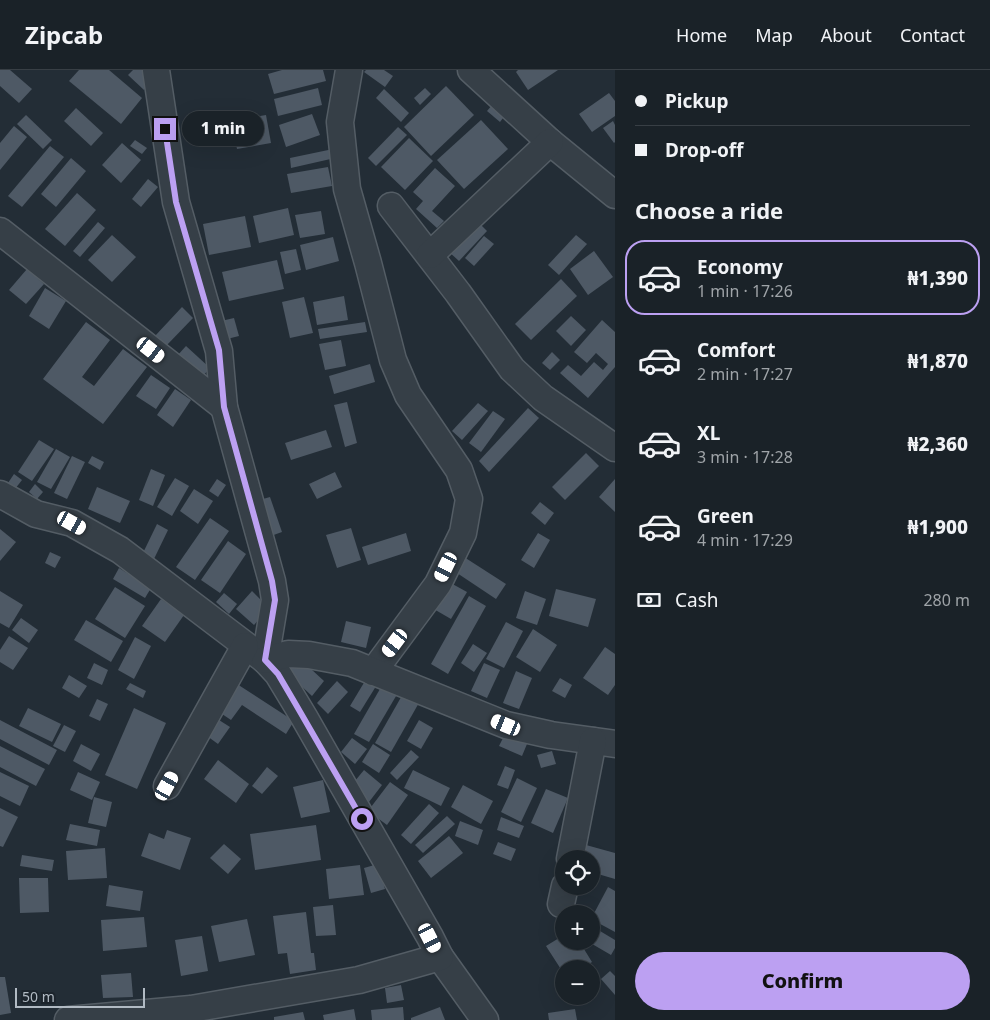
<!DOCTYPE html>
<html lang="en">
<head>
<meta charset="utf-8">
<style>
	:root { --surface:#1a2228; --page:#272f34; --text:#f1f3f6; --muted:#9fa4a8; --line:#383f45; --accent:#bca0f2 }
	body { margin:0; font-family:"Noto Sans",sans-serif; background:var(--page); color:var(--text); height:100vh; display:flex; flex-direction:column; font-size:19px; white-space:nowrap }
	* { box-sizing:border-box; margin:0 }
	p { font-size:16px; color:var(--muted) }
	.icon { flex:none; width:28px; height:28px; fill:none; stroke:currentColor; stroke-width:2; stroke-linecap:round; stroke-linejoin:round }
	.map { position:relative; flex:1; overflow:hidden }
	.panel { display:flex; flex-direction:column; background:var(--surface); width:375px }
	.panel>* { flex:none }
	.hud { display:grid; align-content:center; height:110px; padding:0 20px; background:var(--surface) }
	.controls { position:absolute; left:555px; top:780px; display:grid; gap:10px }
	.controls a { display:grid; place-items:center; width:45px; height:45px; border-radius:50%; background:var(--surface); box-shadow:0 5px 20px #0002,0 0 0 1px var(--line); font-size:25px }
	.scale { position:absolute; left:15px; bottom:12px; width:130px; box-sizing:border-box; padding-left:5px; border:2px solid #b1bac3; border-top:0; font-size:14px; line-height:18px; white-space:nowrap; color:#b1bac3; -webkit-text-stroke:4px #1c242c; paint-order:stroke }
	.end { position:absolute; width:22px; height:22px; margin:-11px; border:6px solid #bca0f2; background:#111; box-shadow:0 0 0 2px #111 }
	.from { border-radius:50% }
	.bubble { position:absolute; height:35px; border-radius:18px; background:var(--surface); box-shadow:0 5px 20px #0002,0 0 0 1px var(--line); font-size:16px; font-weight:800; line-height:35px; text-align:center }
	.car { position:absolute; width:15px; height:30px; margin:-15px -8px; border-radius:6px; box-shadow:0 0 4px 1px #0007; background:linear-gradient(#fff 24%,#345 0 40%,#fff 0 76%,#345 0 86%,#fff 0) }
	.hud b { display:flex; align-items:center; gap:18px; height:48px; font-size:19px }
	.hud b+b { border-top:1px solid var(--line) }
	.hud i { width:12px; height:12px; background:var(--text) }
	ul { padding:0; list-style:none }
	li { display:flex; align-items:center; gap:15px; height:75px; margin:0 10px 8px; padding:0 10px; border:2px solid transparent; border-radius:20px }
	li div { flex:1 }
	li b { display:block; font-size:19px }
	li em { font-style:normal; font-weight:800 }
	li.on { border-color:var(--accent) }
	li>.icon { width:45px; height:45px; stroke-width:1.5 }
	h2 { padding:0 20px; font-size:22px; line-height:60px }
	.pay { display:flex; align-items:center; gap:12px; height:55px; padding:0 20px; font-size:19px }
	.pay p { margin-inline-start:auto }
	.action { display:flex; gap:10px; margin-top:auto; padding:10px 20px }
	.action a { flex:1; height:58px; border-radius:30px; background:var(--accent); color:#111; font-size:20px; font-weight:800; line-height:58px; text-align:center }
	header { display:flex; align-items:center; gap:30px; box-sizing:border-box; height:70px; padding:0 25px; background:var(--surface); border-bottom:1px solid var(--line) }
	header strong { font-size:24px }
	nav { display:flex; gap:28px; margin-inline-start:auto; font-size:18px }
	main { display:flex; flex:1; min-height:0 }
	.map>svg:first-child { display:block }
	.building { fill:#4e5965 }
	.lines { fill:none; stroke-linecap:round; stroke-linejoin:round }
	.minor-casing { stroke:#545d65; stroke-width:29 }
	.minor { stroke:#363f47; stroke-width:26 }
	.route { stroke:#bca0f2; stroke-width:6 }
</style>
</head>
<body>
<header>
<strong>Zipcab</strong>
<nav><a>Home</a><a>Map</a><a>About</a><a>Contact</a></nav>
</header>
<main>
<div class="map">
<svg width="615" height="950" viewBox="0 0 615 950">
	<rect width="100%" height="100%" fill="#232d36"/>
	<g class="building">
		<path d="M0 0H10L32 19 19 33 0 16Z"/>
		<path d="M79 0H109L142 28 121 54 69 11Z"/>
		<path d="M133 0H146L152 11 144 20 128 5Z"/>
		<path d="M282 0H323L326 11 274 24 268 4Z"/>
		<path d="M366 0H384L393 6 385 17 364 2Z"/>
		<path d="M518 0H558L528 20 516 2Z"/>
		<path d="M446 16 474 45 431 86 404 57Z"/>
		<path d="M318 18 322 35 278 46 274 29Z"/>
		<path d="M425 18 431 24 420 35 414 28Z"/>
		<path d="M384 19 409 43 401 52 376 28Z"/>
		<path d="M609 23 615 31V46L592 62 579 44Z"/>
		<path d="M493 34 506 44 500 52 487 41Z"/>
		<path d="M76 38 103 63 91 76 64 51Z"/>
		<path d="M312 44 320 65 286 77 279 55Z"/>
		<path d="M26 45 52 70 43 79 17 54Z"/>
		<path d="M266 45 271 73 237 79 231 51Z"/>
		<path d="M481 50 508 79 464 119 437 90Z"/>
		<path d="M613 51 615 55V72L614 73 603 58Z"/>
		<path d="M14 56 27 67 0 100V73Z"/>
		<path d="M398 57 407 65 376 96 368 88Z"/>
		<path d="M409 68 433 91 405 120 381 97Z"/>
		<path d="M135 70 147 78 142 84 130 76Z"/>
		<path d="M122 73 141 90 121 113 102 95Z"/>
		<path d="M50 76 64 87 22 137 8 126Z"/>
		<path d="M333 79 335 88 291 98 290 88Z"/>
		<path d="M71 88 86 101 56 137 41 124Z"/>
		<path d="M328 97 332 116 291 123 287 104Z"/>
		<path d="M435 98 455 116 432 141 444 151 437 158 416 139 423 131 413 122Z"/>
		<path d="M148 109 158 117 141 137 132 129Z"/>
		<path d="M77 123 96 140 65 176 45 159Z"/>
		<path d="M288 138 294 165 259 173 253 146Z"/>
		<path d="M321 141 325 164 300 168 295 145Z"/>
		<path d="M245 146 251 177 209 185 203 154Z"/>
		<path d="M477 151 487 161 459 191 448 181Z"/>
		<path d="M98 152 105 158 80 187 73 181Z"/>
		<path d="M112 165 136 187 112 212 88 190Z"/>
		<path d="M576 165 587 174 559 205 548 195Z"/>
		<path d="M484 166 494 174 474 196 465 188Z"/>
		<path d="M333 167 339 191 306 200 300 175Z"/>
		<path d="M296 179 301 200 285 204 280 182Z"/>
		<path d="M594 181 613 207 588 225 570 199Z"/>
		<path d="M277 190 284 219 229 231 222 202Z"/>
		<path d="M27 199 44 214 26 234 9 220Z"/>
		<path d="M561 209 577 226 531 270 515 254Z"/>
		<path d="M45 218 66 231 49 259 29 246Z"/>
		<path d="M344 226 348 250 317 255 313 232Z"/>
		<path d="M304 227 313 263 290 268 282 232Z"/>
		<path d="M182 237 193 248 166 276 155 266Z"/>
		<path d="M571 246 586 260 571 276 556 261Z"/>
		<path d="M234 248 239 266 227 269 221 251Z"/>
		<path d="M602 250 615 262V297L588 328 560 303 568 295 581 306 594 292 603 300 608 294 596 283 587 293 574 282Z"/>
		<path d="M86 252 110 270 82 307 94 316 123 279 147 297 103 354 43 309Z"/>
		<path d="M365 252 367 262 320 269 318 259Z"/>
		<path d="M341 270 346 296 325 300 319 274Z"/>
		<path d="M186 276 210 298 202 307 177 286Z"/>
		<path d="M552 282 560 290 550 300 542 293Z"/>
		<path d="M370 294 375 312 334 324 329 306Z"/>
		<path d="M151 305 170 318 156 339 136 326Z"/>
		<path d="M175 319 191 330 173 357 157 345Z"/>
		<path d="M347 332 357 373 345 377 334 335Z"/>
		<path d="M478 333 488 341 462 370 452 361Z"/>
		<path d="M528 338 539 348 489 402 479 391Z"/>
		<path d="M493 341 505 349 481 382 469 373Z"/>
		<path d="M326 360 332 377 291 390 285 373Z"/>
		<path d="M39 370 54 379 32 411 18 402Z"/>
		<path d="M56 379 70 387 51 419 37 412Z"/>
		<path d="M586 383 599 396 565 430 552 417Z"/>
		<path d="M72 386 85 392 67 429 54 423Z"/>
		<path d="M92 386 104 392 100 400 88 393Z"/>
		<path d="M151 399 165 405 153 436 139 430Z"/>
		<path d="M335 402 342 417 317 429 309 414Z"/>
		<path d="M14 404 22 410 15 419 8 413Z"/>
		<path d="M175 408 189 416 172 446 157 437Z"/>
		<path d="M217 409 226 415 218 427 209 421Z"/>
		<path d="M615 409V442L599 427Z"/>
		<path d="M35 414 43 422 37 429 29 422Z"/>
		<path d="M97 417 130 431 120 453 88 439Z"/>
		<path d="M194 419 213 431 198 454 180 441Z"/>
		<path d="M270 427 282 462 268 467 256 431Z"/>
		<path d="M540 432 554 443 545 455 531 443Z"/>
		<path d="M210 448 229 461 195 510 176 497Z"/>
		<path d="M157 454 168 460 153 491 142 485Z"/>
		<path d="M351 458 361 490 337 498 326 465Z"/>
		<path d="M0 459 16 472 0 491Z"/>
		<path d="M406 463 411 481 368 495 362 477Z"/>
		<path d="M538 463 550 470 534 498 521 490Z"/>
		<path d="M228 471 246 484 220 523 201 510Z"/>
		<path d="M50 482 61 487 55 498 45 493Z"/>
		<path d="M464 487 506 514 496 529 454 501Z"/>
		<path d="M119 498 151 518 145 528 113 509Z"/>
		<path d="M447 511 467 522 451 549 432 538Z"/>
		<path d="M115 517 145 536 125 568 95 549Z"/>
		<path d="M556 519 596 529 588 557 549 546Z"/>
		<path d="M0 521 23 535 9 558 0 553Z"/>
		<path d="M252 521 261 530 260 531 268 539 254 555 236 539Z"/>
		<path d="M525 521 546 529 537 555 516 548Z"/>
		<path d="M224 523 237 534 229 544 216 532Z"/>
		<path d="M469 526 486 536 448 604 431 594Z"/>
		<path d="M161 529 184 545 165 572 142 556Z"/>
		<path d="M21 548 38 560 29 573 12 560Z"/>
		<path d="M86 550 123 571 111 592 74 570Z"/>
		<path d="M346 551 371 557 366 578 341 572Z"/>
		<path d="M506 552 523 561 504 598 486 589Z"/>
		<path d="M533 559 557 575 540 602 516 587Z"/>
		<path d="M9 566 28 578 13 600 0 592V580Z"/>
		<path d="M135 567 151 576 134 609 118 600Z"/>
		<path d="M473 574 487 583 474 602 461 593Z"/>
		<path d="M605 577 615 584V615L608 625 583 608Z"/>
		<path d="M298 587 324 611 312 626 285 601Z"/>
		<path d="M94 593 108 600 102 615 87 608Z"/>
		<path d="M484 593 500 600 487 628 471 621Z"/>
		<path d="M516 601 532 608 519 639 503 633Z"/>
		<path d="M69 605 87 616 79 628 62 618Z"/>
		<path d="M368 606 378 613 360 642 350 636Z"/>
		<path d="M560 608 572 615 565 628 552 621Z"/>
		<path d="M337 611 348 622 328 644 317 633Z"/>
		<path d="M384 612 399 621 369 672 354 664Z"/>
		<path d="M130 613 146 621 143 628 126 619Z"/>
		<path d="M237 614 294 651 286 664 242 635 231 650 219 642Z"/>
		<path d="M404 622 420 631 391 682 375 673Z"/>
		<path d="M97 629 108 634 100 651 89 646Z"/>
		<path d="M28 638 61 654 52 672 19 656Z"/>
		<path d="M134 638 166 653 137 719 105 705Z"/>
		<path d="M0 650 57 680 49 695 0 669Z"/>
		<path d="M219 650 230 657 218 674 207 666Z"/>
		<path d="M419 650 433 658 421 679 407 671Z"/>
		<path d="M64 655 76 661 65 682 53 676Z"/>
		<path d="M505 664 527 674 522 686 499 676Z"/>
		<path d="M352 668 367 679 355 694 341 682Z"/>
		<path d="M81 674 100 684 91 701 73 691Z"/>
		<path d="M373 674 390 685 379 703 362 692Z"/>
		<path d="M0 676 45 699 36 716 0 697Z"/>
		<path d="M411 680 419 687 397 710 390 703Z"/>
		<path d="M552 681 556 694 541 698 537 685Z"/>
		<path d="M218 690 249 714 236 733 204 709Z"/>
		<path d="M505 696 515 700 508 719 497 715Z"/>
		<path d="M267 697 278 706 262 724 252 716Z"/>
		<path d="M364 700 382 715 369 732 350 717Z"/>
		<path d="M413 700 450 718 441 736 404 718Z"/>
		<path d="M0 702 29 716 20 736 0 726Z"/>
		<path d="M78 702 100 712 92 730 70 720Z"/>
		<path d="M517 708 537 718 521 752 501 742Z"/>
		<path d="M323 710 330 742 301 748 293 717Z"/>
		<path d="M390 712 408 725 387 755 368 741Z"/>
		<path d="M463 715 493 731 481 754 451 737Z"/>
		<path d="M546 719 568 728 553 763 531 753Z"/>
		<path d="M94 727 112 732 106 757 88 753Z"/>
		<path d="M429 734 439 743 411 774 401 765Z"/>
		<path d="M0 738 18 747 3 777 0 776Z"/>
		<path d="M447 746 455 754 423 783 415 775Z"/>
		<path d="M501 747 524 756 519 768 497 760Z"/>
		<path d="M460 751 483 760 478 775 455 766Z"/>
		<path d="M70 754 100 760 97 776 66 770Z"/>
		<path d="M316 755 321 790 255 800 250 764Z"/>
		<path d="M167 760 191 768 180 800 141 786 149 763 164 769Z"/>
		<path d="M449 766 463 783 431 808 418 791Z"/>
		<path d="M498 772 516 779 511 791 493 784Z"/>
		<path d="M224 774 241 789 228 804 210 788Z"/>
		<path d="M586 775 615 783V809L591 802V789H582Z"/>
		<path d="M105 778 107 808 68 810 66 781Z"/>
		<path d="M22 785 54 790 52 801 20 796Z"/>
		<path d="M378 794 385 819 371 823 364 798Z"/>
		<path d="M360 795 364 825 329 829 326 799Z"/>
		<path d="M19 808H48L49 842 20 843Z"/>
		<path d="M109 815 143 821 140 841 106 836Z"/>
		<path d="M608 817 615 821V862L591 849Z"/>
		<path d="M333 835 336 865 316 866 313 837Z"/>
		<path d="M306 842 311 883H314L316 900 290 904 287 883 278 884 273 846Z"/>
		<path d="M144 847 147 877 103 881 101 850Z"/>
		<path d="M247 849 255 885 219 892 211 856Z"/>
		<path d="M595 858 615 870V878L611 885 587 871H591V864Z"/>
		<path d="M564 865V871H579L592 892 581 899H564V904L546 876Z"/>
		<path d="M202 866 208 901 181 906 175 870Z"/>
		<path d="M610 901 615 906V925L601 909Z"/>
		<path d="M131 903 133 927 103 928 101 905Z"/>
		<path d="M0 907H5L11 943 0 945Z"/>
		<path d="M401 915 404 930 387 933 385 918Z"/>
		<path d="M403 937 404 950H372L371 940Z"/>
		<path d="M440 937 445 950H411V948Z"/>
		<path d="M354 939 356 950H324L323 945Z"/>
		<path d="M575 939 577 950H549L548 943Z"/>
		<path d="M303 942 305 950H274V947Z"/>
	</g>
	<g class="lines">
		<g class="minor-casing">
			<g id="minor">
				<path d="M156 0 176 132 219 281 224 337 272 511 275 530 265 590"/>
				<path d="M349 0 340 52 347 119 368 193 393 290 408 325 459 400 469 429 463 463 438 514 373 602"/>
				<path d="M471 0 550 72 615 125"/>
				<path d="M391 136 458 223 512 299 543 328 615 378"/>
				<path d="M0 161 224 337"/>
				<path d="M430 185 550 72"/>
				<path d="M0 424 36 444 72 453 120 480 265 590 278 604 304 647 430 867 440 887 485 950"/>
				<path d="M265 590 288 584 309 585 352 593 506 655 551 665 615 674"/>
				<path d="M167 716 245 576"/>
				<path d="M570 789 593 671"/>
				<path d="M561 834 565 816"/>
				<path d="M68 950 191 939 359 910 440 887"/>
			</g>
		</g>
		<use href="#minor" class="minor"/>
	</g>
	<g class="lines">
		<path class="route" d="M165 59 176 132 219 280 224 337 272 511 275 530 265 590 278 604 295 633 362 749"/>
	</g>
</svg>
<div class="controls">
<a><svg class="icon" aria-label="locate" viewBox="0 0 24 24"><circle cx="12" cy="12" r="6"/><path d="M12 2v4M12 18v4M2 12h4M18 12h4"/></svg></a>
<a>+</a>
<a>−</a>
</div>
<div class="scale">50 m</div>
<i class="end from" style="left:362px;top:749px"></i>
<i class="end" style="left:165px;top:59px"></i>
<div class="bubble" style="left:182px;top:41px;width:82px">1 min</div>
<i class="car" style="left:151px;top:280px;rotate:128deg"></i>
<i class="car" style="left:72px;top:453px;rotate:119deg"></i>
<i class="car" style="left:446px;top:497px;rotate:206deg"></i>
<i class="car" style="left:395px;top:573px;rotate:217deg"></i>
<i class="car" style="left:506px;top:655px;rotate:292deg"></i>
<i class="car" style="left:167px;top:716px;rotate:29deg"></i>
<i class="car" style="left:430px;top:868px;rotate:153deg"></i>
</div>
<section class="panel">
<div class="hud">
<b><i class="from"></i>Pickup</b>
<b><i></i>Drop-off</b>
</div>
<h2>Choose a ride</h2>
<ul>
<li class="on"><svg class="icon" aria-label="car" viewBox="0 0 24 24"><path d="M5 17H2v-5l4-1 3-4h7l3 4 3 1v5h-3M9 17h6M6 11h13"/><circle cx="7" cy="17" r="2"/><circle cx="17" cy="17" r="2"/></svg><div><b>Economy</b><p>1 min · 17:26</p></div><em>₦1,390</em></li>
<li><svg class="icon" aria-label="car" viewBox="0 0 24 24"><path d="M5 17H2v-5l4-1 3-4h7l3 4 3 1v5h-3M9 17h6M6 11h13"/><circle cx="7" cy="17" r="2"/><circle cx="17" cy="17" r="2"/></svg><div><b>Comfort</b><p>2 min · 17:27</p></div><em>₦1,870</em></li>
<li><svg class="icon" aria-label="car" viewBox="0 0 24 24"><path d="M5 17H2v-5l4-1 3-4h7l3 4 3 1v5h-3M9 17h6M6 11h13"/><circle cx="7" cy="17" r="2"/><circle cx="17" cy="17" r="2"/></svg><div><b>XL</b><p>3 min · 17:28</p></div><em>₦2,360</em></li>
<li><svg class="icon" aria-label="car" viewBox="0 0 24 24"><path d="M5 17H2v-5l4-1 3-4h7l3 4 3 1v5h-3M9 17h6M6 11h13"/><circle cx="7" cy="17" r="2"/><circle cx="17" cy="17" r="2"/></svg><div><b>Green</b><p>4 min · 17:29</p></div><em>₦1,900</em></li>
</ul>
<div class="pay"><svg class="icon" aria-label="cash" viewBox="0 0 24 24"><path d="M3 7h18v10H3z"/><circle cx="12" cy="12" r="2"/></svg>Cash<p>280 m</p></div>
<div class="action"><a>Confirm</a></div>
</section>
</main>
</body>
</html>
